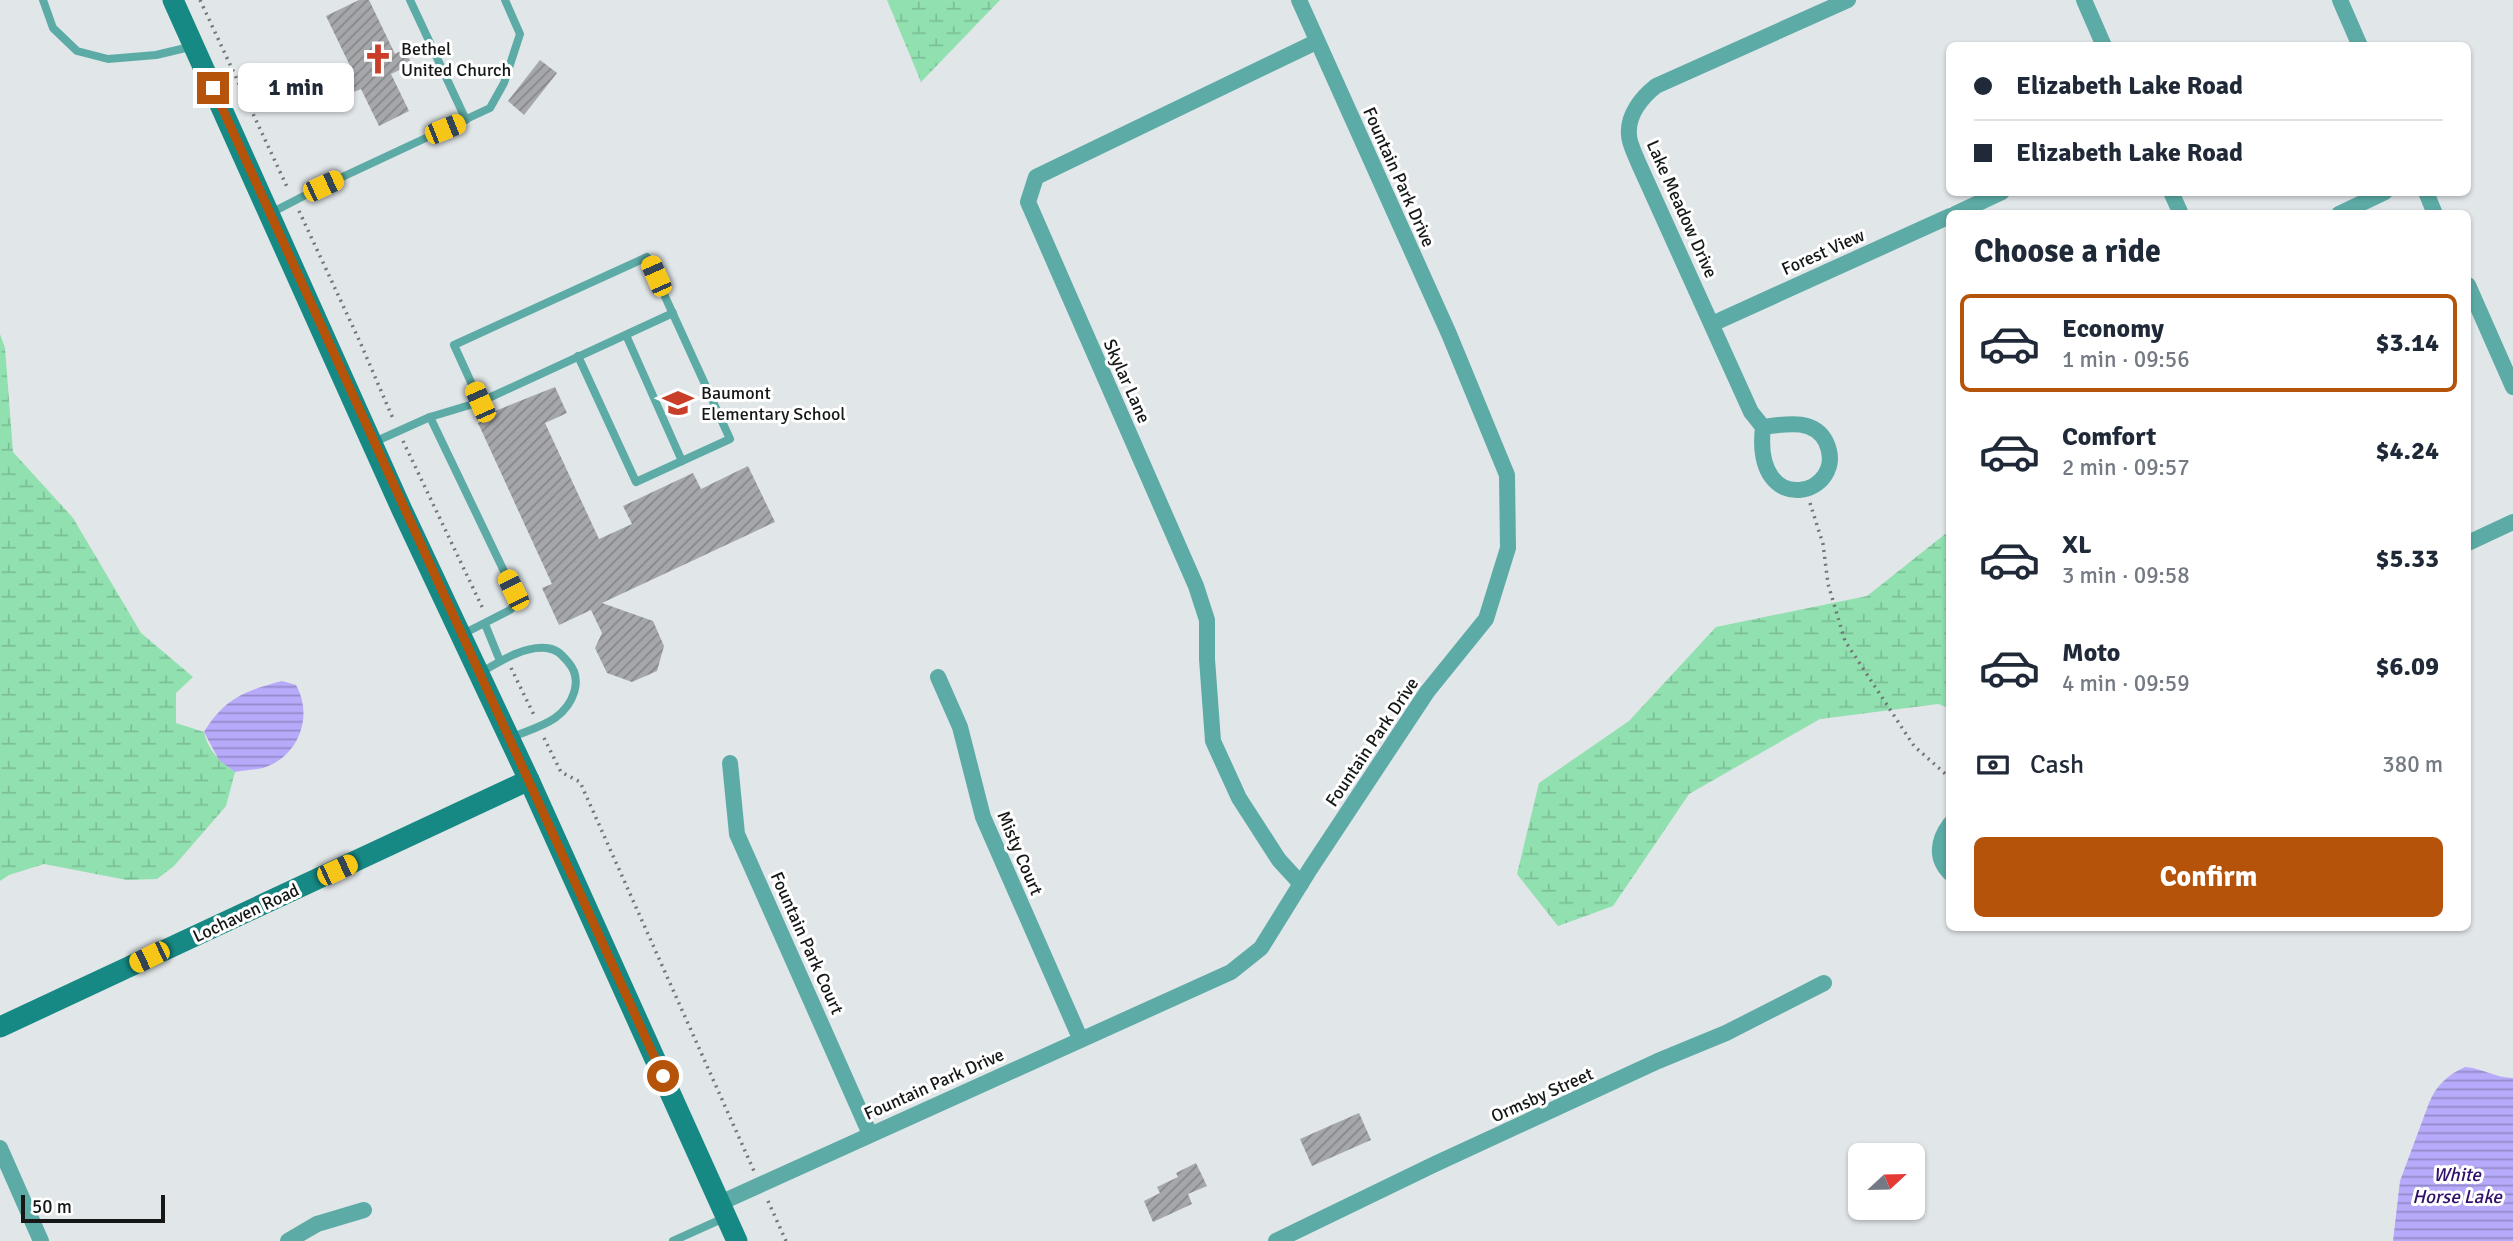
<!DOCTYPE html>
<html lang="en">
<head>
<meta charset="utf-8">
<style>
	:root { --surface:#fff; --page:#f6f6f7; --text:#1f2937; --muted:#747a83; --line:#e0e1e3; --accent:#b45309 }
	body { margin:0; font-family:Signika,sans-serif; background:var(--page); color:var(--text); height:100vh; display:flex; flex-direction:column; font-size:26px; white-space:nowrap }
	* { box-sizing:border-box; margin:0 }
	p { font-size:23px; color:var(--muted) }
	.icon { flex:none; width:38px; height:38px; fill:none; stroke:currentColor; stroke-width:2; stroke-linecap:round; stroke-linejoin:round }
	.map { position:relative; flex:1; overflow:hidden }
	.details { position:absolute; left:1946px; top:210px; width:525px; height:721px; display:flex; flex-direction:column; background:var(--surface); border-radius:10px; box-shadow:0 2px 5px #0004 }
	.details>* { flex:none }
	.banner { position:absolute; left:1946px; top:42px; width:525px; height:154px; border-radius:10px; box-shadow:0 2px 5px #0004; display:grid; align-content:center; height:154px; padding:0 28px; background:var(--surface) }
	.needle { width:46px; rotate:68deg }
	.fabs { position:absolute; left:1848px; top:1143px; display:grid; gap:14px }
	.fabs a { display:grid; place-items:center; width:77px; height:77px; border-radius:10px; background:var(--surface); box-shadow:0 2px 5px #0004; font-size:35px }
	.scale { position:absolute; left:21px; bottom:18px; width:144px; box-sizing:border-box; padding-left:7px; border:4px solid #161818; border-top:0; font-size:19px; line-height:24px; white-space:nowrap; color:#161818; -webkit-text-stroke:5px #fff; paint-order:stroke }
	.end { position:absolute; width:32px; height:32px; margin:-16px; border:9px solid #b45309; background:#fff; box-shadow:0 0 0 4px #fff }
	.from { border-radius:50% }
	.bubble { position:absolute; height:49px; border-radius:10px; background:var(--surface); box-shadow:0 2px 5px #0004; font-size:23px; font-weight:700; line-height:49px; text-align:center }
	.car { position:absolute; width:21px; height:42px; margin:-21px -10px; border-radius:9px; box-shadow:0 0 5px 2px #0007; background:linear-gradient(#f5c518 24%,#345 0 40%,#f5c518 0 76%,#345 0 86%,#f5c518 0) }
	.banner b { display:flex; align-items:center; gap:24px; height:66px; font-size:26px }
	.banner b+b { border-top:2px solid var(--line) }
	.banner i { width:18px; height:18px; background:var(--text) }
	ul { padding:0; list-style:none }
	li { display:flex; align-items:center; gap:21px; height:98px; margin:0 14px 10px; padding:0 14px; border:4px solid transparent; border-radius:10px }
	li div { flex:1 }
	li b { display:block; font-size:26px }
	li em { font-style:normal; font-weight:700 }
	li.on { border-color:var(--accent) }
	li>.icon { width:63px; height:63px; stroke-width:1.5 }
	h2 { padding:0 28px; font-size:32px; line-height:84px }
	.pay { display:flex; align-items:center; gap:18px; height:77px; padding:0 28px; font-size:26px }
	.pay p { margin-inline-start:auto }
	.primary-button { display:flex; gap:14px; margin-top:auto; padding:14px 28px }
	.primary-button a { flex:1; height:80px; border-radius:10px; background:var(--accent); color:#fff; font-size:28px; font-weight:700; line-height:80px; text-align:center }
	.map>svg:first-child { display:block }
	.wetland { fill:url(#wetland-marsh) }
	.water { fill:url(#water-rules) }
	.building { fill:url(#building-hatch) }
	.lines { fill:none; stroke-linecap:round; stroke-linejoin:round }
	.path { stroke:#737677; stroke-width:3.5; stroke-dasharray:2 5; stroke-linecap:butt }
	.lane { stroke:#5daba6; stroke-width:8 }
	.street { stroke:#5daba6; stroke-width:16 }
	.secondary { stroke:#178984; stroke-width:21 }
	.route { stroke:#b45309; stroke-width:9 }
	.labels { text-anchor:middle; stroke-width:6; stroke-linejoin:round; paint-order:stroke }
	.poi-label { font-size:18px; fill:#161818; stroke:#fff; text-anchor:start }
	.street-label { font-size:18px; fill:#161818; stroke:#fff }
	.water-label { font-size:19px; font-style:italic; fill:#30106b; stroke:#fff }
</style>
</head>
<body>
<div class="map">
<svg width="2513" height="1241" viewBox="0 0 2513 1241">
	<defs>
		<pattern id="wetland-marsh" width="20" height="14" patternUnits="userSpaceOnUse" patternTransform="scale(1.75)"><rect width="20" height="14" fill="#91e0af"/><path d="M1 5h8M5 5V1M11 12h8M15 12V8" fill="none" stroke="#7cbf96"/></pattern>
		<pattern id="water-rules" width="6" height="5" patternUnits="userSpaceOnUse" patternTransform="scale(1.75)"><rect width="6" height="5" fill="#b7aafa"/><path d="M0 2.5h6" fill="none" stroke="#9489c9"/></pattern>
		<pattern id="building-hatch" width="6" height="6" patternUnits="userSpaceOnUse" patternTransform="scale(1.75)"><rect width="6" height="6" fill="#a5a7ab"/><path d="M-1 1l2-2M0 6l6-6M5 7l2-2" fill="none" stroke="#85878a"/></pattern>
	</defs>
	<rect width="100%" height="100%" fill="#e1e6e8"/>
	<g class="wetland">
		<path d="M887 0H1000L921 82Z"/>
		<path d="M0 334 5 348 13 452 73 518 141 633 193 677 176 693V723L204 732C208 751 220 761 235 772L226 806 174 866 157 879 127 880 44 864 9 875 0 881Z"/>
		<path d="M1949 531V708L1938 704 1820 719 1689 794 1613 906 1558 926 1517 874 1539 783 1629 721 1716 627 1867 596Z"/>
	</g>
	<g class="water">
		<path d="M282 681 296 685C314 717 298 757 263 768 254 770 244 770 235 772L219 760 204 732C225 698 245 691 282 681Z"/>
		<path d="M2465 1067C2482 1068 2496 1078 2513 1078V1241H2393L2400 1181 2429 1103C2436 1086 2447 1075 2465 1067Z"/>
	</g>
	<g class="building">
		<path d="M359 0H369L395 54 404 49 412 64 391 74 409 111 379 126 361 89 354 92 346 76 353 72 326 16Z"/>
		<path d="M540 60 557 73 524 115 508 101Z"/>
		<path d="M555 387 567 413 545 423 599 539 632 524 623 506 693 473 701 489 748 466 775 522 602 603 653 621 664 646 657 671 632 682 607 673 595 648 602 633 591 610 559 625 542 588 552 584 478 423 497 414 495 411Z"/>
		<path d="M1359 1113 1371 1140 1312 1166 1300 1139Z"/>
		<path d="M1196 1163 1207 1186 1188 1194 1192 1204 1153 1222 1144 1201 1160 1193 1157 1187 1178 1177 1176 1173Z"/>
	</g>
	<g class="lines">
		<g class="path">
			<path d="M200 0 288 189"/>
			<path d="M299 211 360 342 394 421"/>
			<path d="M403 441 484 611"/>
			<path d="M1810 503 1823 544 1828 584 1845 641 1914 746 1950 778"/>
			<path d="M511 668 534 715"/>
			<path d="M544 738 561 772 580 782 754 1171"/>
			<path d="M768 1201 786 1241"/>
		</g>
		<g class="lane">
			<path d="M43 0 53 28 77 51 108 59 156 55 194 46"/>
			<path d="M410 0 466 120"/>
			<path d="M269 214 323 186 490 108 504 83 520 34 505 0"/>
			<path d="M626 335 682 461"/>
			<path d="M480 402 454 345 647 257 730 439 636 482 578 356"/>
			<path d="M430 417 480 402 673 313"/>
			<path d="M372 443 430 417 513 590C515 598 517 604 510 610L461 635"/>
			<path d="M485 624 500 661"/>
			<path d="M480 673C499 662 523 646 546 648 557 649 561 654 568 662 584 680 573 705 555 718 542 727 524 732 510 738"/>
			<path d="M673 1241 724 1218"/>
		</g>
		<g class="street">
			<path d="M2084 0 2104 46"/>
			<path d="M2340 0 2360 46"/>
			<path d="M2171 192 2181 214"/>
			<path d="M2426 192 2435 214"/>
			<path d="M1955 214 2002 192"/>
			<path d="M2339 214 2385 192"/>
			<path d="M2468 285 2513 387"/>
			<path d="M1712 324 1950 216"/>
			<path d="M1763 427C1785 424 1814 418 1826 442 1850 495 1752 522 1763 427L1751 412 1638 162C1635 154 1629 143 1629 135 1627 115 1642 97 1656 86L1848 0"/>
			<path d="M2468 543 2513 522"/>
			<path d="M938 677 960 727 983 817 1080 1038"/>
			<path d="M730 763 737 834 870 1134"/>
			<path d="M1950 824C1938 840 1935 858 1950 873"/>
			<path d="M1301 884 1279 860 1239 798 1213 741 1207 659V620L1196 586 1028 202 1036 177 1316 42"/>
			<path d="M0 1148 41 1241"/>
			<path d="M720 1203 1231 972 1261 948 1310 869 1427 692 1486 619 1508 548 1507 475 1449 334 1299 0"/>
			<path d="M288 1241 317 1224 364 1210"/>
			<path d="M1276 1241 1435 1164 1658 1061 1726 1033 1824 983"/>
		</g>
		<g class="secondary">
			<path d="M173 0 402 510 529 780 737 1241"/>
			<path d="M0 1027 529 780"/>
		</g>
	</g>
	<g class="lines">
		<path class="route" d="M213 88C360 418 514 746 663 1076"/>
	</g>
	<defs>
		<g id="church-bare" transform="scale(2.415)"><path d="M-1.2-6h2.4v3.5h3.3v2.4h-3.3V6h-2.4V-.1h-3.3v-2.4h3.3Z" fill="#c93e28" stroke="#fff" stroke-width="2.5" paint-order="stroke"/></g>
		<g id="school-bare" transform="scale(2.415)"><path d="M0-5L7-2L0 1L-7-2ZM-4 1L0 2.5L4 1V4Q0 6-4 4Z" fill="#c93e28" stroke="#fff" stroke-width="2.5" paint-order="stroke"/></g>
	</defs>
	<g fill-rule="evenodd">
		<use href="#church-bare" x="378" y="59"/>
		<use href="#school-bare" x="678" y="403"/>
	</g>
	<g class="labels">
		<g class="poi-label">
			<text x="401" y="55">Bethel<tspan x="401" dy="21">United Church</tspan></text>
			<text x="701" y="399">Baumont<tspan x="701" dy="21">Elementary School</tspan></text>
		</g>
		<g class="street-label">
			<text transform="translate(1399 177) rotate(66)" y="6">Fountain Park Drive</text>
			<text transform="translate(1682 209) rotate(66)" y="6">Lake Meadow Drive</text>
			<text transform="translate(1823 252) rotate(-24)" y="6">Forest View</text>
			<text transform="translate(1127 381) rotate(66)" y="6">Skylar Lane</text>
			<text transform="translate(1372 742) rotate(-56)" y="6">Fountain Park Drive</text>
			<text transform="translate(1020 853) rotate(67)" y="6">Misty Court</text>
			<text transform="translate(246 913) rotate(-25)" y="6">Lochaven Road</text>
			<text transform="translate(807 943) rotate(66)" y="6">Fountain Park Court</text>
			<text transform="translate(934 1084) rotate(-24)" y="6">Fountain Park Drive</text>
			<text transform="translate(1542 1095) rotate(-24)" y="6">Ormsby Street</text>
		</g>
		<g class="water-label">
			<text x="2457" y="1181">White<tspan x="2457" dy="22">Horse Lake</tspan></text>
		</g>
	</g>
</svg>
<div class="fabs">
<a><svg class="needle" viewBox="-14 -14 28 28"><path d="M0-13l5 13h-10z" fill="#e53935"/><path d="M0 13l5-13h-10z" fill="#747a83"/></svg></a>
</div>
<div class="scale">50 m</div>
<i class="end from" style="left:663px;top:1076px"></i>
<i class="end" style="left:213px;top:88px"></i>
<div class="bubble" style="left:238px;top:63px;width:116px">1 min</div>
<i class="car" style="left:445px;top:129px;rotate:68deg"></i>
<i class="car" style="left:323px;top:186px;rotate:65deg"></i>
<i class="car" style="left:656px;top:276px;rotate:336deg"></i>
<i class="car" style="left:480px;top:402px;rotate:336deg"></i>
<i class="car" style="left:513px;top:590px;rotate:334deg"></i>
<i class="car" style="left:337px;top:870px;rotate:65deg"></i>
<i class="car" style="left:149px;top:957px;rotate:244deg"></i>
<div class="banner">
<b><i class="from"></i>Elizabeth Lake Road</b>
<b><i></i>Elizabeth Lake Road</b>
</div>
<section class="details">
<h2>Choose a ride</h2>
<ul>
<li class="on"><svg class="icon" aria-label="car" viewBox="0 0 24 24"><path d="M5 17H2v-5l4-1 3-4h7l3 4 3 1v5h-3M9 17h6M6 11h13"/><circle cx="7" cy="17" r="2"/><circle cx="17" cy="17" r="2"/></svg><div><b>Economy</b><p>1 min · 09:56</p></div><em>$3.14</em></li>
<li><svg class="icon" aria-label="car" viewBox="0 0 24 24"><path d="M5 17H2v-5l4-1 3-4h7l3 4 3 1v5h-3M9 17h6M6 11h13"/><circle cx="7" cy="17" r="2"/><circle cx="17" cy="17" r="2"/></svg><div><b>Comfort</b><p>2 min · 09:57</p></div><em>$4.24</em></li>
<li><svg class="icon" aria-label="car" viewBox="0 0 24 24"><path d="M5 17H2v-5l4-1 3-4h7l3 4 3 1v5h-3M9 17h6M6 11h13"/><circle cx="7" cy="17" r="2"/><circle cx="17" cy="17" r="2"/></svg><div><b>XL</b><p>3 min · 09:58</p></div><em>$5.33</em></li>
<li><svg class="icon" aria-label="car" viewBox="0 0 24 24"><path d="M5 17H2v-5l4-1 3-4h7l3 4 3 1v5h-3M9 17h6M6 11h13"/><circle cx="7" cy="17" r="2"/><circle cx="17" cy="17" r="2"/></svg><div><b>Moto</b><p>4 min · 09:59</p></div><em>$6.09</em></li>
</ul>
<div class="pay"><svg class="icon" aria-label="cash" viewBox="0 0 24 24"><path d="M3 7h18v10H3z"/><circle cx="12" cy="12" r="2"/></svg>Cash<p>380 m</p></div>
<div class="primary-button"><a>Confirm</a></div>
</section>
</div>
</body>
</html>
